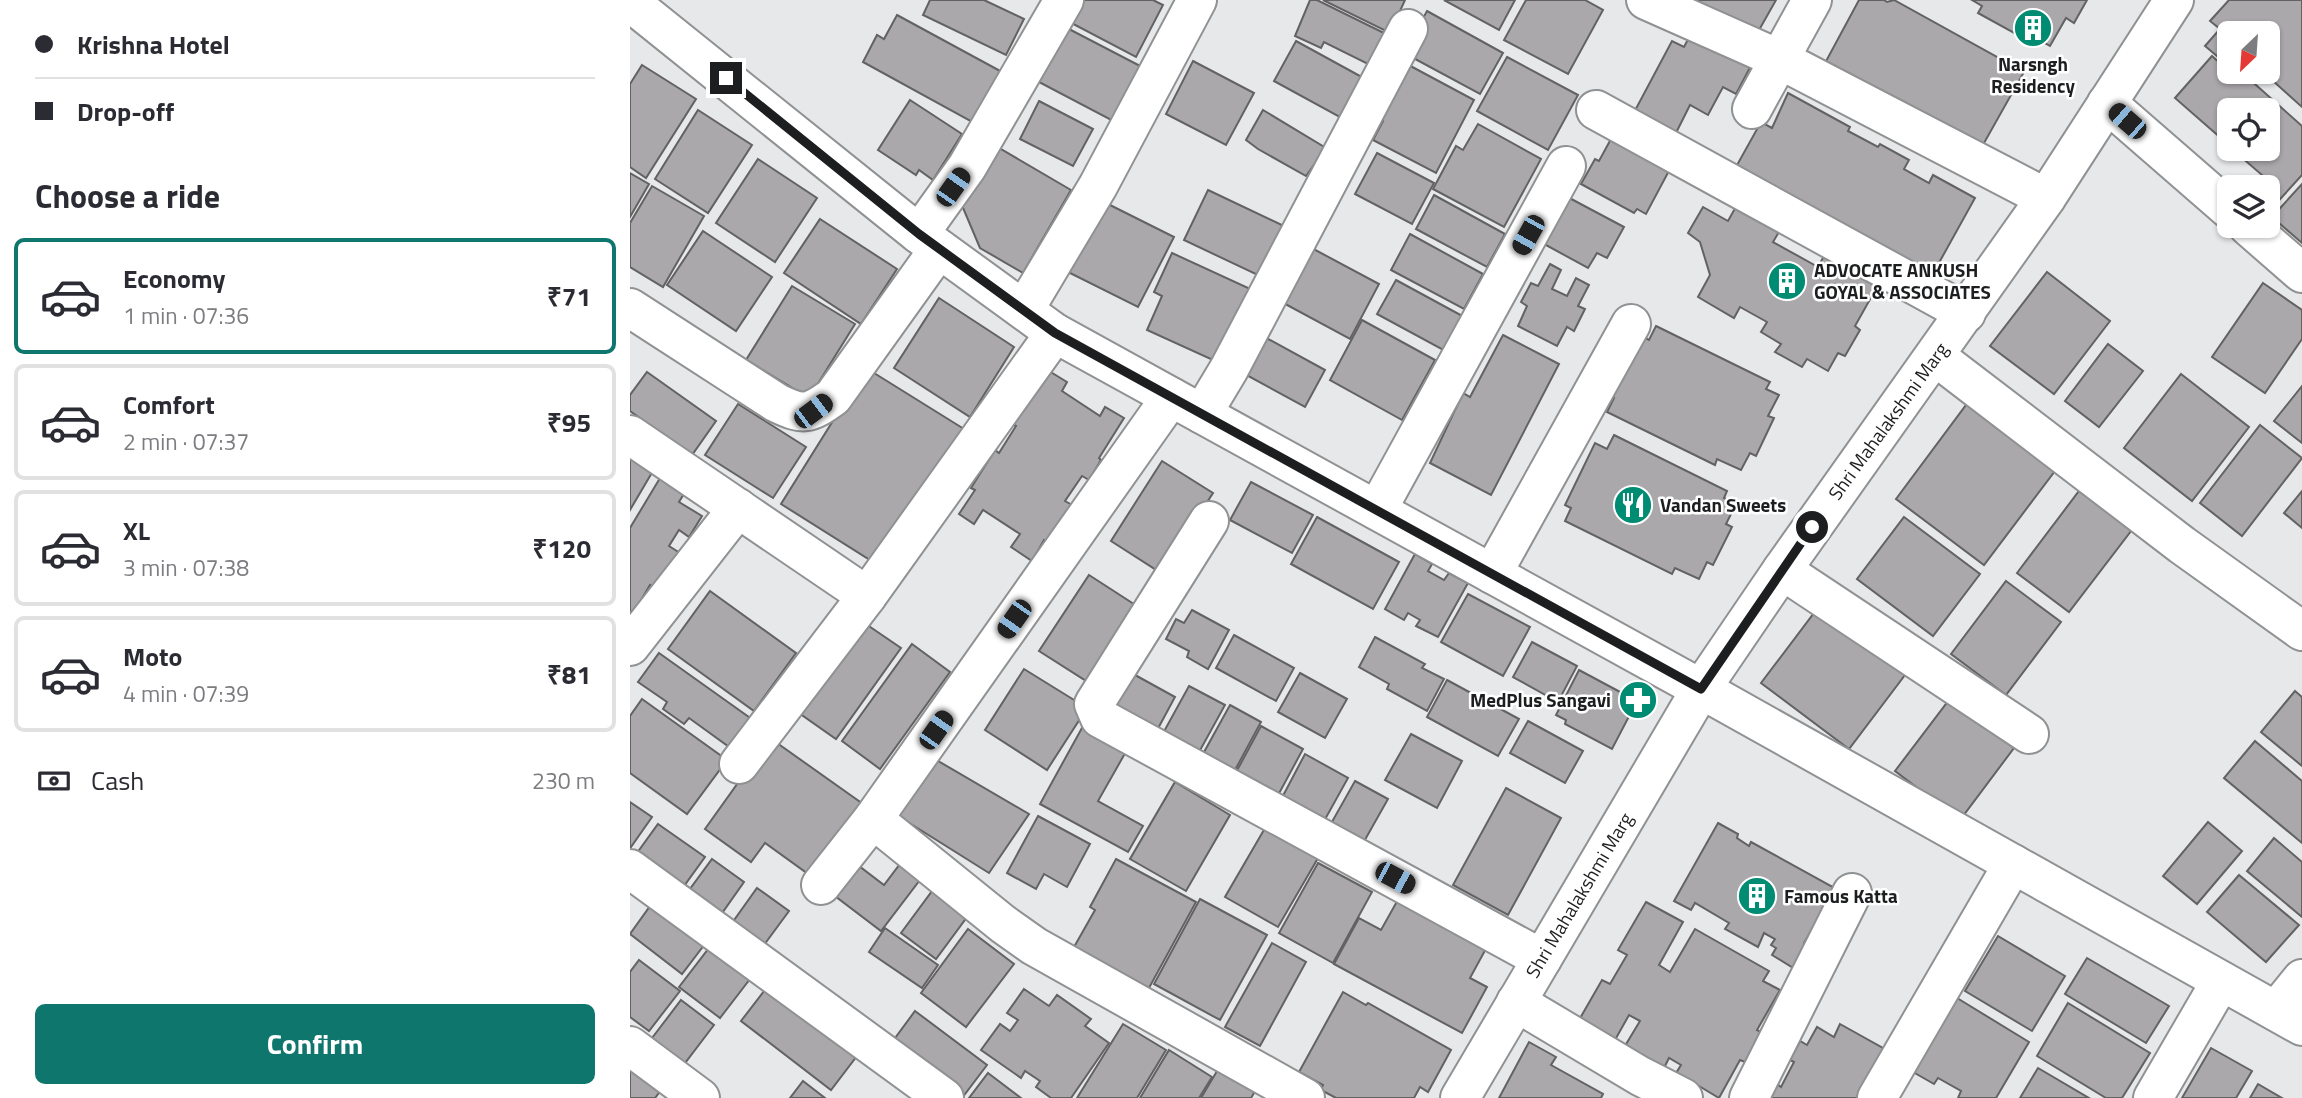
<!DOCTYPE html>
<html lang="en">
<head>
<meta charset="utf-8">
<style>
	:root { --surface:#fff; --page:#f2f2f3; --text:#2b2b33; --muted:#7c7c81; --line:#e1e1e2; --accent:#0f766e }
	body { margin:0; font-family:"Titillium Web",sans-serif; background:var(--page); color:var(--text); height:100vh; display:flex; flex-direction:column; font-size:26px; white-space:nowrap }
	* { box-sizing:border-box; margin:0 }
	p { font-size:23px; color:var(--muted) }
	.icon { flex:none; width:38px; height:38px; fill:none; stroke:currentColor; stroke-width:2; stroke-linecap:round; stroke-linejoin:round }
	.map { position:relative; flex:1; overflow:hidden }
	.sheet { display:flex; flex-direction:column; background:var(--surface); width:630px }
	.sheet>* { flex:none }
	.top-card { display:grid; align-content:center; height:154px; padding:0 35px; background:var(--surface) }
	.needle { width:46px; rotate:205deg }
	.fabs { position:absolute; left:1587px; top:21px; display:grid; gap:14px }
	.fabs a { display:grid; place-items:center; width:63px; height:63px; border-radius:10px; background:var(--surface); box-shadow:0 2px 5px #0004; font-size:35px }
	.end { position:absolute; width:32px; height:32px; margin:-16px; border:9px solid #1d1e1f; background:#fff; box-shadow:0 0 0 4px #fff }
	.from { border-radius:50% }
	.car { position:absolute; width:21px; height:42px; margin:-21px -10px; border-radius:9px; box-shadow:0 0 5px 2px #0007; background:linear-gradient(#222 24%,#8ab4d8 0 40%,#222 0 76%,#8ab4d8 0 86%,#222 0) }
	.top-card b { display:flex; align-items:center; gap:24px; height:66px; font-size:26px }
	.top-card b+b { border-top:2px solid var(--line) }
	.top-card i { width:18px; height:18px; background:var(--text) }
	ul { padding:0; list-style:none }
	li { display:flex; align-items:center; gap:21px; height:116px; margin:0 14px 10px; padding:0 21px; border:4px solid var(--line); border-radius:10px }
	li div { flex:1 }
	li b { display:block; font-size:26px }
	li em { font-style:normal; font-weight:700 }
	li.on { border-color:var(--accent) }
	li>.icon { width:63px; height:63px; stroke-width:1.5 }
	h2 { padding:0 35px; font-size:32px; line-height:84px }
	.pay { display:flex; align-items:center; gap:18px; height:77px; padding:0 35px; font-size:26px }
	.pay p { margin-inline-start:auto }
	.action { display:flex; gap:14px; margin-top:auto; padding:14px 35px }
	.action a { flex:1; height:80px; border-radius:10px; background:var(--accent); color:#fff; font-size:28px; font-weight:700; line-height:80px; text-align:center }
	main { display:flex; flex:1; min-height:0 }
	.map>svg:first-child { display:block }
	.building { fill:#aaa8aa; stroke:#636263; stroke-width:2 }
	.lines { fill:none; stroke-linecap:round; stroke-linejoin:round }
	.minor-casing { stroke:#8f9192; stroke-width:42 }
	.minor { stroke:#fff; stroke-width:38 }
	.route { stroke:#1d1e1f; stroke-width:9 }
	.labels { text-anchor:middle; stroke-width:5; stroke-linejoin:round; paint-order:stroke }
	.poi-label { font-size:19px; font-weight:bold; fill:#1d1e1f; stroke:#fff; text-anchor:start }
	.street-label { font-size:19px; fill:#1d1e1f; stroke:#fff }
</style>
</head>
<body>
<main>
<section class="sheet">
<div class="top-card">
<b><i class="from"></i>Krishna Hotel</b>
<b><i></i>Drop-off</b>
</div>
<h2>Choose a ride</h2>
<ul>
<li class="on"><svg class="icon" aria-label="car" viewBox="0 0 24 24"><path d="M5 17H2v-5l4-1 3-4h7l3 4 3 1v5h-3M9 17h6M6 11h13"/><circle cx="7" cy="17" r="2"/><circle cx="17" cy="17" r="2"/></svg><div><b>Economy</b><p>1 min · 07:36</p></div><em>₹71</em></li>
<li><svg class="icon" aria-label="car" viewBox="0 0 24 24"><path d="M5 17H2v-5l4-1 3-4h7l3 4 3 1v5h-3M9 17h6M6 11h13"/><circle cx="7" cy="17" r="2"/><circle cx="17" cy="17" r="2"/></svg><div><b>Comfort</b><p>2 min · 07:37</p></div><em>₹95</em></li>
<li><svg class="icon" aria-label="car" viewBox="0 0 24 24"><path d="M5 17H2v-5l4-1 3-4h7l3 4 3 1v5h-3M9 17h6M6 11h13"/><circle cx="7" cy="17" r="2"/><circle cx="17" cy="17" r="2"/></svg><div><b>XL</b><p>3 min · 07:38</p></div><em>₹120</em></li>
<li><svg class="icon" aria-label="car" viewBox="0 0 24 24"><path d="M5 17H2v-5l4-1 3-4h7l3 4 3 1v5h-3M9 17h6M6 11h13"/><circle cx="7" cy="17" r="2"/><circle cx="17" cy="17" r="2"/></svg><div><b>Moto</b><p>4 min · 07:39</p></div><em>₹81</em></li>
</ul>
<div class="pay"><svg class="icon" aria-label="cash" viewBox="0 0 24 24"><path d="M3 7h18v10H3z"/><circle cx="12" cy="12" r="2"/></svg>Cash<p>230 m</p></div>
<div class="action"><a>Confirm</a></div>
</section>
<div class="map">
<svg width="1672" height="1098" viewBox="0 0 1672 1098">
	<rect width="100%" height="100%" fill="#e6e8ea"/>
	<g class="building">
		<path d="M300 0H354L394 19 376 55 293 15Z"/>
		<path d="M439 0H523L533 5 506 57 430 17Z"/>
		<path d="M680 0H687L756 34 740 65 694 42 691 48 665 36Z"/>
		<path d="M693 0H775L760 33Z"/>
		<path d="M814 0H885L869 30Z"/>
		<path d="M896 0H955L973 10 938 74 874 40Z"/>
		<path d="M1067 0H1146L1124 39 1064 6Z"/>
		<path d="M1229 0H1254L1257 2 1264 0 1394 72 1349 152 1195 63Z"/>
		<path d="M1342 0H1457L1444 23 1436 18 1420 46 1398 34 1395 39 1348 13 1352 6Z"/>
		<path d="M1599 0H1672V107L1633 72H1638V33H1600V67L1575 46 1590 29 1580 21Z"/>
		<path d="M797 11 873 53 850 94 774 53Z"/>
		<path d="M267 15 372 72 344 123 233 62 247 35 254 39Z"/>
		<path d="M437 28 514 68 485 122 409 82Z"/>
		<path d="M1064 28 1124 60 1106 94 1093 87 1078 115 1060 105 1043 139 1001 118 1042 41 1054 47Z"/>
		<path d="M666 41 739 81 717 121 644 81Z"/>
		<path d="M1582 56 1612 83 1617 77 1672 126V175L1642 208 1638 205V187H1621L1632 175 1602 149H1638V110H1600V146L1545 98Z"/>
		<path d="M877 57 948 95 918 150 847 111Z"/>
		<path d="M563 61 624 93 596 145 536 114Z"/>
		<path d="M773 62 844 100 806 173 743 140 753 121 748 118Z"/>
		<path d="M12 65 66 99 16 178 0 167V84Z"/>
		<path d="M1158 93 1220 127 1218 131 1248 147 1250 144 1279 160 1274 169 1299 183 1303 175 1345 198 1300 279 1102 174 1131 122 1142 128Z"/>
		<path d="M280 100 332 134 303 180 289 170 286 175 248 150Z"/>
		<path d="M409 101 463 129 443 166 390 139Z"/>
		<path d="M68 110 122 145 78 213 25 179Z"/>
		<path d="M633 110 696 148 676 176 628 149 616 140Z"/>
		<path d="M848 124 911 159 874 227 803 189 826 146 833 150Z"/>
		<path d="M982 137 1040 169 1016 214 1007 209 1004 213 951 184 965 159 969 161Z"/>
		<path d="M359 142 441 190 393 273 350 248 328 196Z"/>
		<path d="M747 153 804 183 782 224 725 194Z"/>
		<path d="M128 159 187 198 145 262 86 223Z"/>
		<path d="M0 173 19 184 0 217Z"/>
		<path d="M1672 184V243L1642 217Z"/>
		<path d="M22 186 74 216 33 287 0 267V223Z"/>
		<path d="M578 190 656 227 632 277 554 240Z"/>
		<path d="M930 193 994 227 977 258 967 253 958 268 905 239Z"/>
		<path d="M804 195 875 234 857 267 786 229Z"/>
		<path d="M1112 196 1153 225 1143 242 1188 267 1200 245 1231 263 1224 274 1247 287 1225 326 1230 330 1215 356 1208 353 1198 371 1177 359 1172 367 1145 352 1151 344 1131 332 1137 322 1110 307 1104 318 1068 297 1080 275 1070 242 1058 233 1073 207 1098 221Z"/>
		<path d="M468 199 544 237 508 307 432 269Z"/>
		<path d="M190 219 267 269 231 324 154 273Z"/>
		<path d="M73 231 142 277 106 331 37 285Z"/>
		<path d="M780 234 853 274 834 309 761 270Z"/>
		<path d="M676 245 749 284 720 339 646 299Z"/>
		<path d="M542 253 629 293 596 366 517 330 532 296 524 292Z"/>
		<path d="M920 264 931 270 922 289 937 296 946 278 959 285 948 306 955 309 944 331 937 327 927 346 888 326 897 306 891 302 901 283 908 286Z"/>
		<path d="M1417 272 1480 321 1424 394 1360 346Z"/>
		<path d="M766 280 836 318 817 352 747 314Z"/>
		<path d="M1633 283 1672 310V339L1635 393 1582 357Z"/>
		<path d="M162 286 225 324 179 398 116 360Z"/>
		<path d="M309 298 384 347 340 417 264 368Z"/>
		<path d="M732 320 805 360 772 420 700 380Z"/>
		<path d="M1026 326 1140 382 1136 389 1149 395 1138 416 1144 418 1126 456 1120 453 1111 470 1087 459 1085 465 977 412 984 398 977 395 1008 334 1019 340Z"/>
		<path d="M631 335 695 370 675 407 611 372Z"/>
		<path d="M873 335 929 364 861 495 800 463 833 393 840 397Z"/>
		<path d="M1478 344 1513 371 1469 427 1435 401Z"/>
		<path d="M236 368 334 429 248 565 151 504Z"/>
		<path d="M419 371 437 382 432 391 470 416 475 407 494 418 469 458 471 460 459 480 452 476 435 501 442 505 418 542 414 540 402 561 381 547 390 534 353 510 344 524 329 514 345 490 341 488 365 450 369 453 386 426 382 424Z"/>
		<path d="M17 372 86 421 62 455 0 411V395Z"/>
		<path d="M1551 374 1619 427 1562 501 1494 448Z"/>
		<path d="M1672 386V443L1644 421Z"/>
		<path d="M1339 401 1428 467 1354 565 1266 499Z"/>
		<path d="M108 404 176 447 143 498 75 455Z"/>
		<path d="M1630 425 1672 458 1612 536 1570 503Z"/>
		<path d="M984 435 1097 491 1094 498 1106 504 1096 524 1102 527 1083 565 1077 562 1069 579 1045 568 1042 574 935 521 941 508 935 505 965 443 977 449Z"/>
		<path d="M0 454 30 459 0 510Z"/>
		<path d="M532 461 583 493 531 573 481 541Z"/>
		<path d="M30 478 55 492 49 502 72 516 59 537 49 530 39 546 50 553 28 590 20 585 3 614 0 612V528Z"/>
		<path d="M1458 479 1511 518 1439 612 1387 573Z"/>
		<path d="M621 482 683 515 662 553 600 520Z"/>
		<path d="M1672 491V528L1654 513Z"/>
		<path d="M687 517 769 562 743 609 661 564Z"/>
		<path d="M1274 517 1350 574 1303 636 1227 579Z"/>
		<path d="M785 554 802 564 798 571 814 580 819 573 838 583 808 637 786 626 790 620 778 613 774 620 755 609Z"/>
		<path d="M459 575 510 608 461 684 409 651Z"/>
		<path d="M1376 581 1431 622 1376 695 1321 654Z"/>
		<path d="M80 591 166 653 124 711 38 649Z"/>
		<path d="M838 594 900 627 873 676 811 642Z"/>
		<path d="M1187 609 1275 675 1219 749 1131 683Z"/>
		<path d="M562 610 599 630 578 669 557 657 559 651 536 639 546 619 554 623Z"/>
		<path d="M230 620 271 648 206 739 159 706Z"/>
		<path d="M604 635 664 668 646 701 586 668Z"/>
		<path d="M745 637 795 664 792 668 814 679 797 711 757 689 759 684 729 667Z"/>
		<path d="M902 642 947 666 928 702 883 677Z"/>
		<path d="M282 644 320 672 250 769 212 741Z"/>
		<path d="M29 653 123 720 102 749 59 718 54 724 33 709 37 702 8 682Z"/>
		<path d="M394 669 457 708 417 770 355 730Z"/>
		<path d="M496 670 545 697 525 734 476 706Z"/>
		<path d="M949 670 1007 701 982 749 935 724 936 720 926 715Z"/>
		<path d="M670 673 717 699 695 738 648 712Z"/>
		<path d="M817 680 889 719 868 756 797 717Z"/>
		<path d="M559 686 595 705 568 754 532 735Z"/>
		<path d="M1665 691 1672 697V766L1631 732Z"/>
		<path d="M12 699 97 760 57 814 0 773V716Z"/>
		<path d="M1319 700 1384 748 1330 820 1265 771Z"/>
		<path d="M600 705 631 722 604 772 573 754Z"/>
		<path d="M458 717 502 741 468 801 513 826 498 852 410 804Z"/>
		<path d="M898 721 953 751 935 783 880 753Z"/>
		<path d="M631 726 673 749 646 799 604 776Z"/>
		<path d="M781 734 832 761 807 808 755 780Z"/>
		<path d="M140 738 233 804 181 876 135 843 121 862 75 829Z"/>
		<path d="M1625 741 1672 781V843L1594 778Z"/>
		<path d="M675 754 718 778 688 832 646 809Z"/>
		<path d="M303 758 399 814 359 873 265 814Z"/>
		<path d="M725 781 758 799 727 854 694 836Z"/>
		<path d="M545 782 600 815 556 891 500 859Z"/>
		<path d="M876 788 931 818 878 915 823 885Z"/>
		<path d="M0 802 22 817 1 847H0Z"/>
		<path d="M408 816 460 844 437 887 414 874 406 889 377 873Z"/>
		<path d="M642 816 695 846 648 927 595 897Z"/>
		<path d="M1578 822 1612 851 1567 904 1533 876Z"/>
		<path d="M1088 823 1108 834 1107 838 1119 846 1121 842 1210 891 1194 909 1174 943 1178 946 1165 969 1142 955 1146 948 1141 945 1145 939 1134 933 1128 947 1095 929 1099 923 1065 903 1061 910 1044 901Z"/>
		<path d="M28 824 75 857 54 886 7 853Z"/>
		<path d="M1644 838 1672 862V917L1617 871Z"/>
		<path d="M276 856 296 872 251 931 201 893 225 863 254 885Z"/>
		<path d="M82 859 114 882 90 916 57 893Z"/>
		<path d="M486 859 566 902 519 988 444 947 465 910 460 907Z"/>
		<path d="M688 863 742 892 703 963 649 933Z"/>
		<path d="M1609 875 1669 925 1636 962 1577 912Z"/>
		<path d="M308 883 343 909 306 959 271 933Z"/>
		<path d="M127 888 159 911 134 945 102 923Z"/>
		<path d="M28 895 81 936 52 974 0 934Z"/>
		<path d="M770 896 858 945 840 978 857 987 832 1033 704 964 729 918 751 930Z"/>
		<path d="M570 899 637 935 590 1020 524 984Z"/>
		<path d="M1016 902 1053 922 1029 965 1040 972 1065 929 1139 971 1133 981 1150 990 1127 1030 1131 1032 1115 1062 1110 1060 1089 1098 1069 1086 1066 1091 1043 1078 1051 1065 1039 1058 1034 1068 995 1046 1010 1021 999 1015 985 1040 949 1020 972 980 980 984 997 955 988 950Z"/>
		<path d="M255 928 308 965 292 988 239 952Z"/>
		<path d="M338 929 384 964 336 1027 291 993Z"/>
		<path d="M1368 936 1435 976 1402 1031 1335 991Z"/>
		<path d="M642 943 676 962 630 1046 595 1027Z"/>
		<path d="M79 948 120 979 90 1018 49 987Z"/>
		<path d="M1457 958 1539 1006 1516 1043 1435 994Z"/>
		<path d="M9 960 50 991 19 1031 0 1017V972Z"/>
		<path d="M141 982 230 1052 201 1090 111 1021Z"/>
		<path d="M394 989 419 1006 427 995 461 1019 455 1026 479 1043 441 1098H421L406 1087 410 1081 395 1071 391 1078 351 1050 370 1024 380 1031 388 1020 377 1013Z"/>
		<path d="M713 992 736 1005 738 1003 821 1050 798 1092 790 1087 784 1098H706L691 1090 693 1085 669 1072Z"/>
		<path d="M1327 998 1399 1042 1366 1098H1328L1331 1091 1308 1078 1304 1084 1283 1072Z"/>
		<path d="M51 1000 84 1025 52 1067 19 1042Z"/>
		<path d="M1438 1003 1520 1053 1492 1098H1476L1407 1056Z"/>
		<path d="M285 1011 357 1065 332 1098 257 1049Z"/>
		<path d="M493 1024 536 1050 507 1098H447Z"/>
		<path d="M1210 1024 1260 1052 1240 1098H1139L1147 1084 1151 1087 1164 1062 1160 1060 1170 1041 1177 1045 1187 1027 1204 1037Z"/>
		<path d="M899 1042 926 1057 921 1065 973 1094 971 1098H869Z"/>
		<path d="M1581 1048 1622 1071 1606 1098H1552Z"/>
		<path d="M0 1049 39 1080 25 1098H0Z"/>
		<path d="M539 1050 582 1077 569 1098H510Z"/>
		<path d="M590 1066 627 1088 621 1098H571Z"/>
		<path d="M1408 1068 1459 1098H1390Z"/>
		<path d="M358 1073 391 1098H339Z"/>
		<path d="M173 1081 195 1098H160Z"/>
		<path d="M1628 1084 1652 1098H1620Z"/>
	</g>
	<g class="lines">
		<g class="minor-casing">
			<g id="minor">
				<path d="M1016 0 1149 59 1416 198"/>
				<path d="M0 2 289 234 425 333 1071 689 1672 1026"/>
				<path d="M1477 103 1600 210"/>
				<path d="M1122 109 1182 0"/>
				<path d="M966 110 1336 313"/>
				<path d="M1618 226 1672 273"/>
				<path d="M289 234 337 167 434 0"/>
				<path d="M0 308 147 403C174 416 179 414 203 397L309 249"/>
				<path d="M394 310 468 186 567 0"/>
				<path d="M1305 356 1552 545 1672 631"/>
				<path d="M572 414 599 369 778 29"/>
				<path d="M0 435 237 596"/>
				<path d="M747 510 936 166"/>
				<path d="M579 521 464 704 470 718 912 959"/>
				<path d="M1152 570 1399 734"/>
				<path d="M862 574 1001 324"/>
				<path d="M0 646 108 508"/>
				<path d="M109 764 237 596 425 333"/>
				<path d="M243 819 373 924 404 946 675 1098"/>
				<path d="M0 869 314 1098"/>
				<path d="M191 885 243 819 541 397"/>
				<path d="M886 1002 1010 1076 1053 1098"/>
				<path d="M1646 1011 1672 979"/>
				<path d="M0 1046 70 1098"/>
				<path d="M830 1098 1071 689 1152 570 1416 198 1544 0"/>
				<path d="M1119 1098 1222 893"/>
				<path d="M1247 1098 1383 864"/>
				<path d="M1523 1098 1591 981"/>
			</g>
		</g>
		<use href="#minor" class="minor"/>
	</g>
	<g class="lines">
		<path class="route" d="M96 78 289 234 425 333 1071 689 1182 527"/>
	</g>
	<defs>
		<g id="building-disc" transform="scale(2.0125)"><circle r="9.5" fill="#008b73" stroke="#fff"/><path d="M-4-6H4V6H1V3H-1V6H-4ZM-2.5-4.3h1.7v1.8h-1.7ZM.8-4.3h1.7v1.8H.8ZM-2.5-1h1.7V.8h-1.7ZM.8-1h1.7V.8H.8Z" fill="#fff"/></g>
		<g id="restaurant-disc" transform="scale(2.0125)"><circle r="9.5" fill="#008b73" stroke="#fff"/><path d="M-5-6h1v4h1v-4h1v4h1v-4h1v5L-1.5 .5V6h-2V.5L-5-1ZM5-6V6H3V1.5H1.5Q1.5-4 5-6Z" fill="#fff"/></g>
		<g id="pharmacy-disc" transform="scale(2.0125)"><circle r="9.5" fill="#008b73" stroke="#fff"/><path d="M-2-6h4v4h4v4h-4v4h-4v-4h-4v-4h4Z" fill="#fff"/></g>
	</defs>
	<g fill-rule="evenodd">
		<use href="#building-disc" x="1403" y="28"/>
		<use href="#building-disc" x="1157" y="281"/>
		<use href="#restaurant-disc" x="1003" y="505"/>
		<use href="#pharmacy-disc" x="1008" y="700"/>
		<use href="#building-disc" x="1127" y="896"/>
	</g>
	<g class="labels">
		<g class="poi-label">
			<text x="1403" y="71" text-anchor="middle">Narsngh<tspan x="1403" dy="22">Residency</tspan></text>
			<text x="1184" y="277">ADVOCATE ANKUSH<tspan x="1184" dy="22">GOYAL &amp; ASSOCIATES</tspan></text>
			<text x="1030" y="512">Vandan Sweets</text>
			<text x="981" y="707" text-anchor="end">MedPlus Sangavi</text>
			<text x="1154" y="903">Famous Katta</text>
		</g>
		<g class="street-label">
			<text transform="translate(1258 421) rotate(-54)" y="7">Shri Mahalakshmi Marg</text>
			<text transform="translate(949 895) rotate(-59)" y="7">Shri Mahalakshmi Marg</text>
		</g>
	</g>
</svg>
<div class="fabs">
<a><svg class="needle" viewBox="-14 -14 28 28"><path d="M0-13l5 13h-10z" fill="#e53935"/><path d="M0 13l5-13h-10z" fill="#7c7c81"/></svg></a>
<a><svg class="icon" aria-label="locate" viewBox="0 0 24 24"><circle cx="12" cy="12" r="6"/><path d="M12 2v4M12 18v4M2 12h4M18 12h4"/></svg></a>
<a><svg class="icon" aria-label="layers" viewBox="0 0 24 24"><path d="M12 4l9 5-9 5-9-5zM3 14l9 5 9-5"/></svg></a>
</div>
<i class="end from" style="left:1182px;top:527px"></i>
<i class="end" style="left:96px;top:78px"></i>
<i class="car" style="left:1497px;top:121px;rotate:311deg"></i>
<i class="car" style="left:323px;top:187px;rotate:35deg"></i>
<i class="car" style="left:898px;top:235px;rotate:209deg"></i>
<i class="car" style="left:183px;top:411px;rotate:53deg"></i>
<i class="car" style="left:384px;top:619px;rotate:215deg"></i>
<i class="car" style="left:306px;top:730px;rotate:35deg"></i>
<i class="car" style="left:765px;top:878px;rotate:118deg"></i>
</div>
</main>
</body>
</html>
